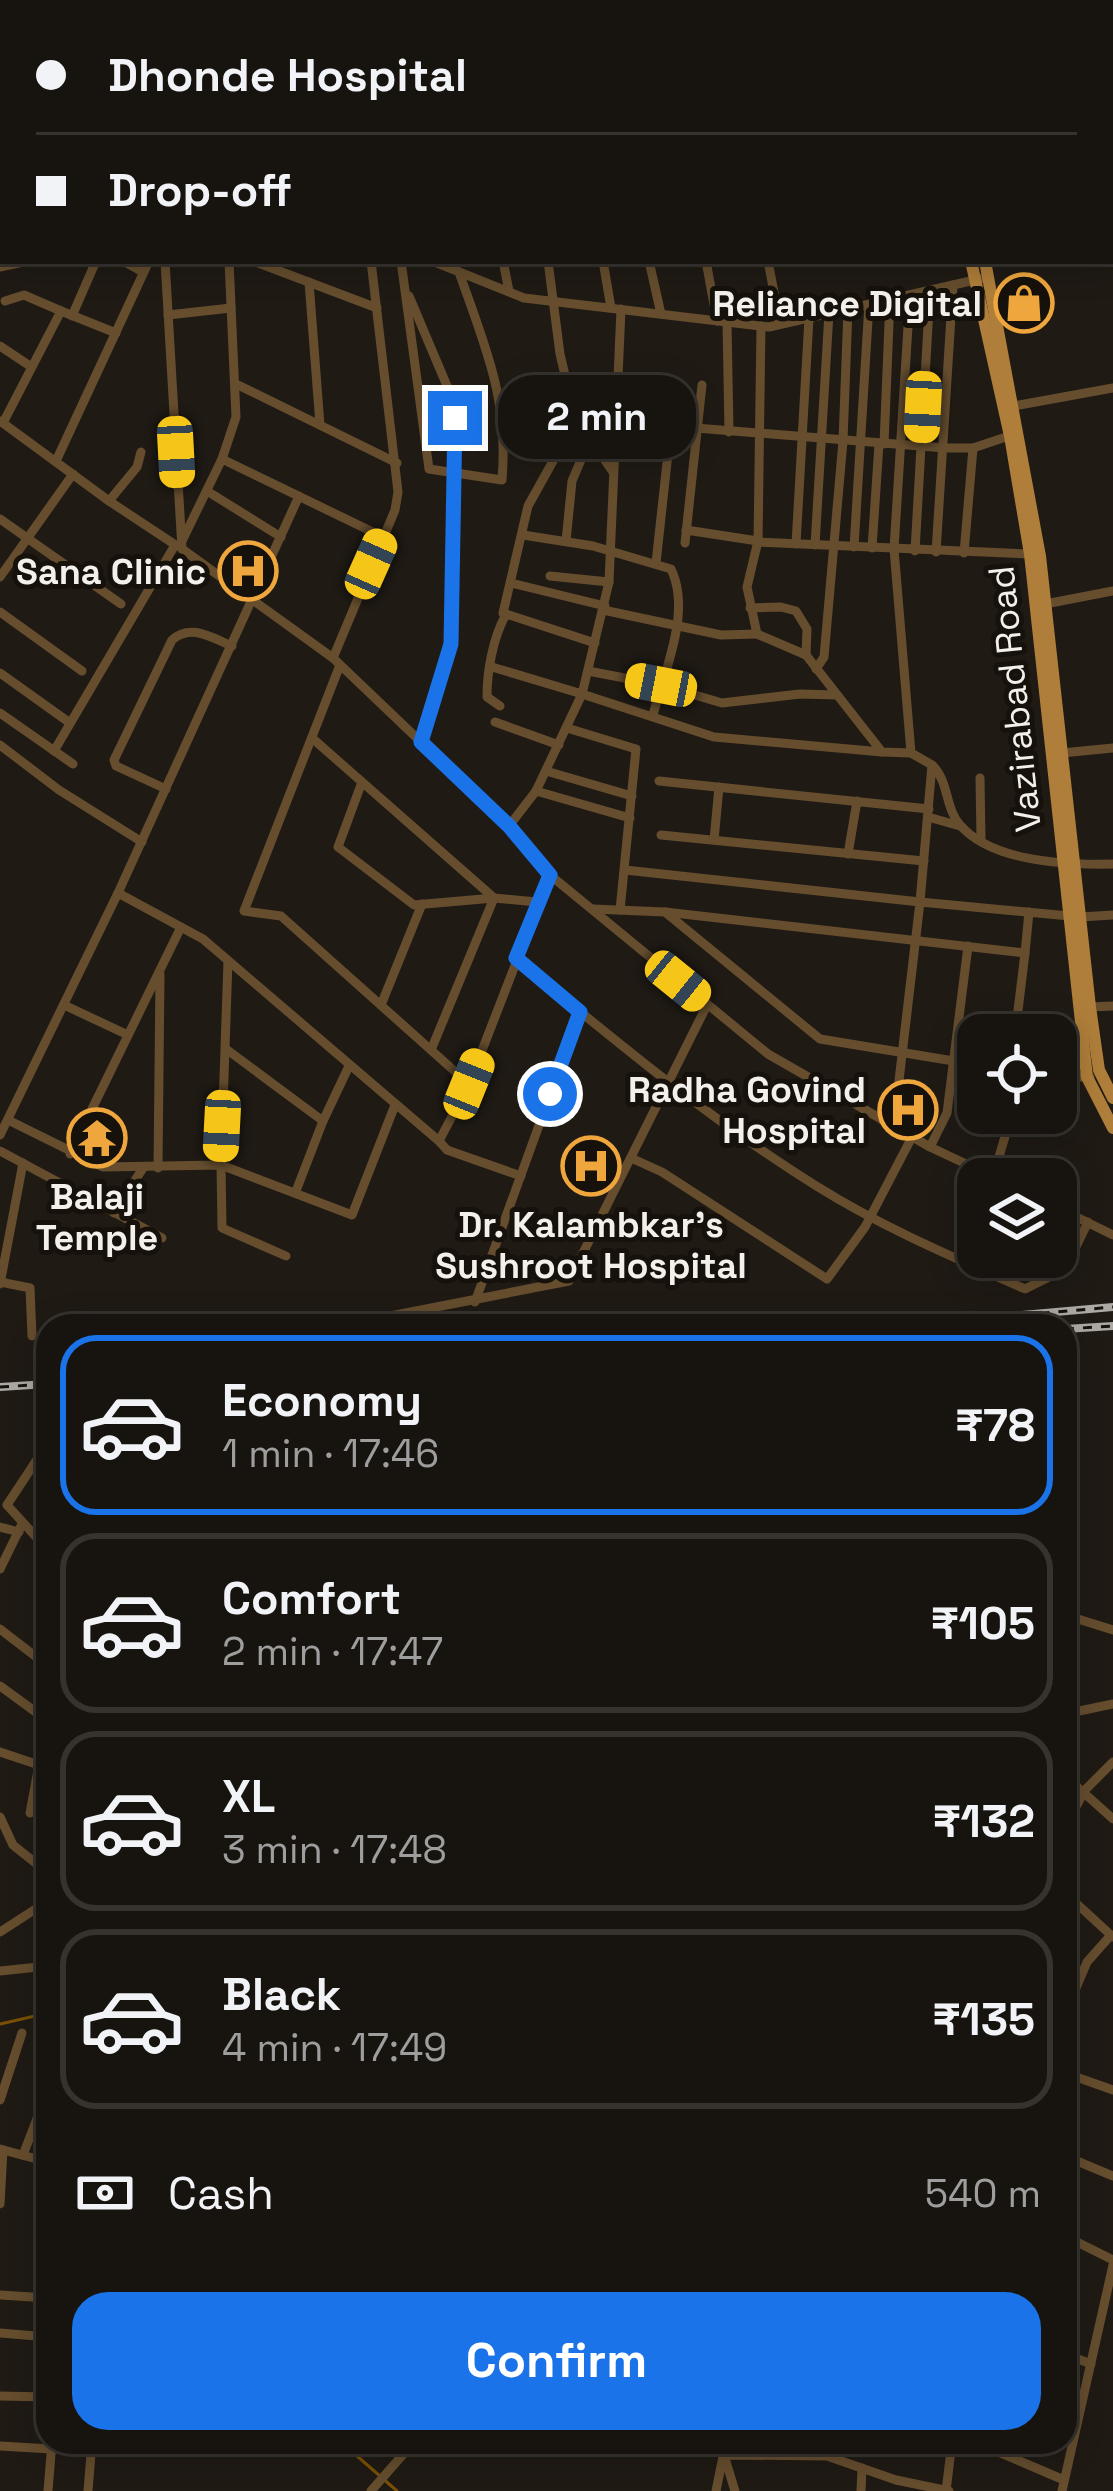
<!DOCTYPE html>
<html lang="en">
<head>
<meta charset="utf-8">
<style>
	:root { --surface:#17140f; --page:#201d18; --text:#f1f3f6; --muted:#9e9e9e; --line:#36332f; --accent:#1a73e8 }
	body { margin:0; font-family:"Space Grotesk",sans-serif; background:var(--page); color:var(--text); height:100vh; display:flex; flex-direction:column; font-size:45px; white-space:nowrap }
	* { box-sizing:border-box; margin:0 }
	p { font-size:39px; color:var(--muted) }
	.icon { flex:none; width:66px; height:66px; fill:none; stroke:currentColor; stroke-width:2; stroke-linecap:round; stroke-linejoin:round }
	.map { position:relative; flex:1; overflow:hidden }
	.details { position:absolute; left:36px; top:1314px; width:1041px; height:1140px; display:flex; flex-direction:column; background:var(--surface); border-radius:36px; box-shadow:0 6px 30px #0003,0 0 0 3px var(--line) }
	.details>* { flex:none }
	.top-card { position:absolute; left:0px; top:0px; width:1113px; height:264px; box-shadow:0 6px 30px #0003,0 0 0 3px var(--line); display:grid; align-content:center; height:264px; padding:0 36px; background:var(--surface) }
	.fabs { position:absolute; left:957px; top:1014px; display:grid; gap:24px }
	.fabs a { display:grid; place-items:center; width:120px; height:120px; border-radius:24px; background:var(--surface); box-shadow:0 6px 30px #0003,0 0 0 3px var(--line); font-size:60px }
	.end { position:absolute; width:54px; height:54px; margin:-27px; border:15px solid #1a73e8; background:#fff; box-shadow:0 0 0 6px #fff }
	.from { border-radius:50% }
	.bubble { position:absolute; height:84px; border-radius:36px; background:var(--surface); box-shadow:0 6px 30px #0003,0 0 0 3px var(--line); font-size:39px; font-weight:700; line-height:84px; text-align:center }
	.car { position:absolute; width:36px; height:72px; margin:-36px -18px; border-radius:15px; box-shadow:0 0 9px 3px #0007; background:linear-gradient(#f5c518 24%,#345 0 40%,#f5c518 0 76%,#345 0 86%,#f5c518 0) }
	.top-card b { display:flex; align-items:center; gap:42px; height:114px; font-size:45px }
	.top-card b+b { border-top:3px solid var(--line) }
	.top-card i { width:30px; height:30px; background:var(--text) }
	ul { padding:21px 0 0; list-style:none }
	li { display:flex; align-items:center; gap:36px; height:180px; margin:0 24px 18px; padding:0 12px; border:6px solid var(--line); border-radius:36px }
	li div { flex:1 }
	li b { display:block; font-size:45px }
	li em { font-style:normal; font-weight:700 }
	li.selected { border-color:var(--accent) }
	li>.icon { width:108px; height:108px; stroke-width:1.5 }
	.pay { display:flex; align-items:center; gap:30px; height:132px; padding:0 36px; font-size:45px }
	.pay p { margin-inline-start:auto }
	.action { display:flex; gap:24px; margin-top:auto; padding:24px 36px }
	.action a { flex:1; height:138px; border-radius:36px; background:var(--accent); color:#fff; font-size:48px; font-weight:700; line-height:138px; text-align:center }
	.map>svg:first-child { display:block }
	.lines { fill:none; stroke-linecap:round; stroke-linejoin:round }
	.stream { stroke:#7b5004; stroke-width:3 }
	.minor { stroke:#654d2e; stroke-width:9 }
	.major { stroke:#af7e3a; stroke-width:12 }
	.rail-casing { stroke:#aca8a3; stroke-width:8 }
	.rail { stroke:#16110b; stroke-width:3; stroke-dasharray:9; stroke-linecap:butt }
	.route { stroke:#1a73e8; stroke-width:15 }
	.labels { text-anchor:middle; stroke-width:10; stroke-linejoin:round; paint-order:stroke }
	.poi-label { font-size:36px; font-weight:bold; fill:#f3f0eb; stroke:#16110b; text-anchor:end }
	.street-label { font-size:36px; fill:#f3f0eb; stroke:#16110b }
</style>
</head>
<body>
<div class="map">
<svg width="1113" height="2491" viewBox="0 0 1113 2491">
	<rect width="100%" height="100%" fill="#1f1a14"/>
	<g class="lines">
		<g class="stream">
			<path d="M0 2024 48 2013"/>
			<path d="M341 2442 397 2491"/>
		</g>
		<g class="minor">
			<path d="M12 0 14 3"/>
			<path d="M348 0 349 3"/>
			<path d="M397 0 398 3"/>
			<path d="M505 0V3"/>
			<path d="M595 0 596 3"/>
			<path d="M655 0 656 3"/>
			<path d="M108 3 109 0"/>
			<path d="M156 3 157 0"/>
			<path d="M429 3 446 0"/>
			<path d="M0 96 3 99"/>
			<path d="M0 148 3 145"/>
			<path d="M0 220H3"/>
			<path d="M123 261 143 272"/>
			<path d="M165 261 182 549 333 658 509 826 550 875 768 1054 930 1147 998 1179"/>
			<path d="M253 261 377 308"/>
			<path d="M401 261 429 469 502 480C509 398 485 347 459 272"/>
			<path d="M432 261 524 298 769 327 988 277"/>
			<path d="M503 261 509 291"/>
			<path d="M548 261 560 354 575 417 613 472"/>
			<path d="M603 261 611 308"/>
			<path d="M649 261 661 314"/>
			<path d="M706 261 717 321"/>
			<path d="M768 261 780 324"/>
			<path d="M0 267 28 261"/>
			<path d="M309 282 320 425"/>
			<path d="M910 295 894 549 911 753"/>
			<path d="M409 296 450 393 455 419 452 475"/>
			<path d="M5 301 24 295 61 311"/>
			<path d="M168 315 231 308"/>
			<path d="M72 316 96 261"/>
			<path d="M727 322 729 432"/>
			<path d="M761 326 758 541 747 587 757 634 806 655 882 752 911 753 932 765 920 902 1080 917 1113 915"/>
			<path d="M0 346 30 366"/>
			<path d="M238 385 397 463"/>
			<path d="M1014 406 1113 388"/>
			<path d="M575 417 563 424 553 461 528 506 503 613 595 643"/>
			<path d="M0 421 109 501 177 546"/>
			<path d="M3 423 61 311 116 333"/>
			<path d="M884 444 890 299"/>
			<path d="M222 459 383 537"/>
			<path d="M56 461 149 261"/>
			<path d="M207 491 281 537"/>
			<path d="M109 501 137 467 141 452"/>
			<path d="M0 519 121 604"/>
			<path d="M686 530 758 541"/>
			<path d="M523 535 593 546 671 569C692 612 664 672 653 715"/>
			<path d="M566 541 572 481 589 441"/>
			<path d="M758 542 1030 554"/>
			<path d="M181 543 222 459 236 417 229 261"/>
			<path d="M685 543 702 385"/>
			<path d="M796 544 809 318"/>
			<path d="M815 545 829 313"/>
			<path d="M854 547 869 304"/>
			<path d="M872 548 879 444"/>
			<path d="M915 551 930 291"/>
			<path d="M936 552 953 285"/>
			<path d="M964 553 973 448"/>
			<path d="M656 563 671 426 945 448H973L1015 434"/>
			<path d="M550 576 609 582"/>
			<path d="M0 577 73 474"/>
			<path d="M511 583 605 606"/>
			<path d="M1040 605 1113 591"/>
			<path d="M750 608 781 607 796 611 807 629 806 655"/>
			<path d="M603 610 721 635 757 634"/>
			<path d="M0 612 82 671"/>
			<path d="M333 658 395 510 398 492 371 261"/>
			<path d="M340 665 244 911 281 916 469 1084"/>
			<path d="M492 667 582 694 609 582 621 309"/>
			<path d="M816 669 824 657 843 441 848 309"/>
			<path d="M588 671 661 685 722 703 800 694 837 695"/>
			<path d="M0 673 70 723"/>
			<path d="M500 706 487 697C487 670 493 639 505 616"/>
			<path d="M0 713 73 764"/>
			<path d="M495 722 559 745"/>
			<path d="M567 728 636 749 620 910"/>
			<path d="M312 738 494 898 537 902"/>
			<path d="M421 741 451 644 456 476"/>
			<path d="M0 745 59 790 142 842"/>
			<path d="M54 751 175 545"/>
			<path d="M1062 753 1113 748"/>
			<path d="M933 766C949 782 945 808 960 825 992 862 1068 865 1113 864"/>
			<path d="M546 771 632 796"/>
			<path d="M980 778 981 840"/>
			<path d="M659 781 929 809"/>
			<path d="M362 782 338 847 414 905 494 898 431 1050"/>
			<path d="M166 789 116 766 114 760 172 640C191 623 212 638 232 646"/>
			<path d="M536 791 630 818"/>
			<path d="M928 817 960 826"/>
			<path d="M509 826 536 791 582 694 714 737 882 752"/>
			<path d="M661 835 924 861"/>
			<path d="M714 840 719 787"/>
			<path d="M848 854 857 801"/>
			<path d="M625 870 920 902 898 1089 882 1120"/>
			<path d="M118 893 203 939 439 1141 469 1084 550 875"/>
			<path d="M593 909 665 912 820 1039 978 1065"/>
			<path d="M665 912 1025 953 1029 912"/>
			<path d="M516 959C613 1039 710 1120 818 1187 882 1227 955 1258 1025 1289L1065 1269 1088 1222"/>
			<path d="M228 961 221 1165 352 1215 395 1105"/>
			<path d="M64 1005 128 1035"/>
			<path d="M381 1005 422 904"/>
			<path d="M1090 1007 1113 1006"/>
			<path d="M1015 1035 1025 953"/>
			<path d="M226 1049 323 1121 349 1066"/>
			<path d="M1056 1077H1090"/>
			<path d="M951 1088 978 1094"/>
			<path d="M8 1120 103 1167 221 1165 222 1228 286 1256"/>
			<path d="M0 1135 118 893 299 496"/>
			<path d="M439 1141 447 1150 521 1176"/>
			<path d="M930 1147 947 1113 968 946"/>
			<path d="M0 1151 162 1238"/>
			<path d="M70 1154 181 927"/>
			<path d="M631 1158 662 1172 827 1279 865 1227 912 1137"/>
			<path d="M158 1168 160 974"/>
			<path d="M993 1177 1012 1113"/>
			<path d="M296 1191 323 1121"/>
			<path d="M1056 1207 1113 1235"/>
			<path d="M114 1213 143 1168"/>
			<path d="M0 1282 30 1288 32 1336"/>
			<path d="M0 1284 23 1163"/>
			<path d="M475 1302 580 1012"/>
			<path d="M339 1326 569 1281 707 1005"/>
			<path d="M48 1451 38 1458 7 1505 48 1550"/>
			<path d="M0 1527 19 1532"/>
			<path d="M39 1541 48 1522"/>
			<path d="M0 1569 22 1524"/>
			<path d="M1065 1615 1113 1630"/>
			<path d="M0 1629 48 1666"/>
			<path d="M0 1686 48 1721"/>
			<path d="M1065 1714 1113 1704"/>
			<path d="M0 1752 39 1765 48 1761"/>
			<path d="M1065 1776 1113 1819"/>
			<path d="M30 1813 39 1765"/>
			<path d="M0 1817 13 1845 48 1873"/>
			<path d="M1065 1827 1085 1790 1113 1762"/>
			<path d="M1065 1893 1113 1937"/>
			<path d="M0 1932 48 1901"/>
			<path d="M0 1971 48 1966"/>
			<path d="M1065 2014 1087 1962 1111 1935"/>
			<path d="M1065 2073 1113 2090"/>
			<path d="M0 2100 22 2033"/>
			<path d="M0 2149 48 2162"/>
			<path d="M23 2155 48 2090"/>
			<path d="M1065 2156 1113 2176"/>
			<path d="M0 2204 3 2150"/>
			<path d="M1065 2236 1113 2260"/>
			<path d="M0 2295 48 2298"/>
			<path d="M1065 2319H1067"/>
			<path d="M0 2333 48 2337"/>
			<path d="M1065 2354 1091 2364"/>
			<path d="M1065 2389 1083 2396"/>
			<path d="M0 2396 48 2397"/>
			<path d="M975 2442 1064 2480"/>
			<path d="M0 2446 51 2449"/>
			<path d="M91 2448 171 2447 177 2442"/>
			<path d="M48 2491 52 2442"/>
			<path d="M88 2491 92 2442"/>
			<path d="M371 2491 414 2442"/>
			<path d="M716 2491 726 2442"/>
			<path d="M735 2491 724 2455 827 2456 896 2480 949 2491"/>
			<path d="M861 2491 862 2468"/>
			<path d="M946 2491 952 2442"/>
			<path d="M1062 2491 1113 2265"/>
		</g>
		<g class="major">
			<path d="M920 0V3"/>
			<path d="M936 0 937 3"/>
			<path d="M1086 3 1113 1"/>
			<path d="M971 261 1010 436 1030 554 1087 1077 1113 1128"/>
			<path d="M985 261 1040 556 1090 1007 1099 1070 1113 1098"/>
		</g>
		<g class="rail-casing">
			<g id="rail">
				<path d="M897 1326 1113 1307"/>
				<path d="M1065 1329 1113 1326"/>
				<path d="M0 1387 48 1384"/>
			</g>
		</g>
		<use href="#rail" class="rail"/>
	</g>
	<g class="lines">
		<path class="route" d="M455 418 451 644 421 742 509 826 550 875 516 958 580 1012 550 1094"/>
	</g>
	<defs>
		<g id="shop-ring" transform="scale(3)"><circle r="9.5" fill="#16110b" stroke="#efa73d" stroke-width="1.5"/><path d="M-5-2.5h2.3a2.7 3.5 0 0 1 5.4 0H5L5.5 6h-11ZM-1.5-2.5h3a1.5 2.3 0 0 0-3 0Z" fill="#efa73d"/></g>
		<g id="hospital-ring" transform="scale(3)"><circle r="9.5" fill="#16110b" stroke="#efa73d" stroke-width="1.5"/><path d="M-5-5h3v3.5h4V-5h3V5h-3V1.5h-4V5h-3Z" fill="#efa73d"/></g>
		<g id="temple-ring" transform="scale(3)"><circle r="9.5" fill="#16110b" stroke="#efa73d" stroke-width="1.5"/><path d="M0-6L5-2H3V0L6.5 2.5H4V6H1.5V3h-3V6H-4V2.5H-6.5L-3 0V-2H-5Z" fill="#efa73d"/></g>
	</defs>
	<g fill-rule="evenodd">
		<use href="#shop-ring" x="1024" y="303"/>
		<use href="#hospital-ring" x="248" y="571"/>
		<use href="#hospital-ring" x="908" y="1110"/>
		<use href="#temple-ring" x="97" y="1138"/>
		<use href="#hospital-ring" x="591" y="1166"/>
	</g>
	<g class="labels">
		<g class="poi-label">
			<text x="982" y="316">Reliance Digital</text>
			<text x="206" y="584">Sana Clinic</text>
			<text x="866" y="1102">Radha Govind<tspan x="866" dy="41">Hospital</tspan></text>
			<text x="97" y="1209" text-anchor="middle">Balaji<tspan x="97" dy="41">Temple</tspan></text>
			<text x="591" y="1237" text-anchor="middle">Dr. Kalambkar's<tspan x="591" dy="41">Sushroot Hospital</tspan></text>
		</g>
		<g class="street-label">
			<text transform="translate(1014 699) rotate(-96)" y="13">Vazirabad Road</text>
		</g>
	</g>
</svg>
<div class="fabs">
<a><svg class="icon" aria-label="locate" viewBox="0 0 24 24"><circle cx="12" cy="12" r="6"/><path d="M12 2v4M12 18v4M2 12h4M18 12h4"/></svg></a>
<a><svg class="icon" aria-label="layers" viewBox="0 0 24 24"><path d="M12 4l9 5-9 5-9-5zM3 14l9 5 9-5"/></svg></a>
</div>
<i class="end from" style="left:550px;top:1094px"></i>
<i class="end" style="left:455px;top:418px"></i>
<div class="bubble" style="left:498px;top:375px;width:198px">2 min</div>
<i class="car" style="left:923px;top:407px;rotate:183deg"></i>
<i class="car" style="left:176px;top:452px;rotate:177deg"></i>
<i class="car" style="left:371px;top:564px;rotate:24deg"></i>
<i class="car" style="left:661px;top:685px;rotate:281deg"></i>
<i class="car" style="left:678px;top:981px;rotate:129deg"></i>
<i class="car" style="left:469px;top:1084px;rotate:22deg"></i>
<i class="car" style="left:222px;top:1126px;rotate:183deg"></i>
<div class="top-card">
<b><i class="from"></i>Dhonde Hospital</b>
<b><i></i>Drop-off</b>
</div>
<section class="details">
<ul>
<li class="selected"><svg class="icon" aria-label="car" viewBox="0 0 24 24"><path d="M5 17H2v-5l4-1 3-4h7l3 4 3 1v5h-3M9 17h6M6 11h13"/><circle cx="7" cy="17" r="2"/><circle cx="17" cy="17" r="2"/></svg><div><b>Economy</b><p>1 min · 17:46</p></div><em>₹78</em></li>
<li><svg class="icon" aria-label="car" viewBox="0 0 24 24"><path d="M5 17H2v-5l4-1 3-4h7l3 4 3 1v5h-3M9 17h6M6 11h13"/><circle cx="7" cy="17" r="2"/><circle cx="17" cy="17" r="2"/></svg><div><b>Comfort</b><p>2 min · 17:47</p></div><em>₹105</em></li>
<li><svg class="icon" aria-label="car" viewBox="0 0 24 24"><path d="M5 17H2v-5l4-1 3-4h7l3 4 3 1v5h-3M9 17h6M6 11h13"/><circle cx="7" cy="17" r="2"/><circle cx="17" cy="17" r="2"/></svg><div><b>XL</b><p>3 min · 17:48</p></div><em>₹132</em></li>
<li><svg class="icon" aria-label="car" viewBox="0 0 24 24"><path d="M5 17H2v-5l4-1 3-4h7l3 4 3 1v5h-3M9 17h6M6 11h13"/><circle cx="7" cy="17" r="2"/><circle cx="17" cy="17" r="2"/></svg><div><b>Black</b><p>4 min · 17:49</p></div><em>₹135</em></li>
</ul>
<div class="pay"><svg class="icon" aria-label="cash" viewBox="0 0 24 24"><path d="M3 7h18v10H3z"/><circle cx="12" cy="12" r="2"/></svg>Cash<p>540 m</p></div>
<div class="action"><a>Confirm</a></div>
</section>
</div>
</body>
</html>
